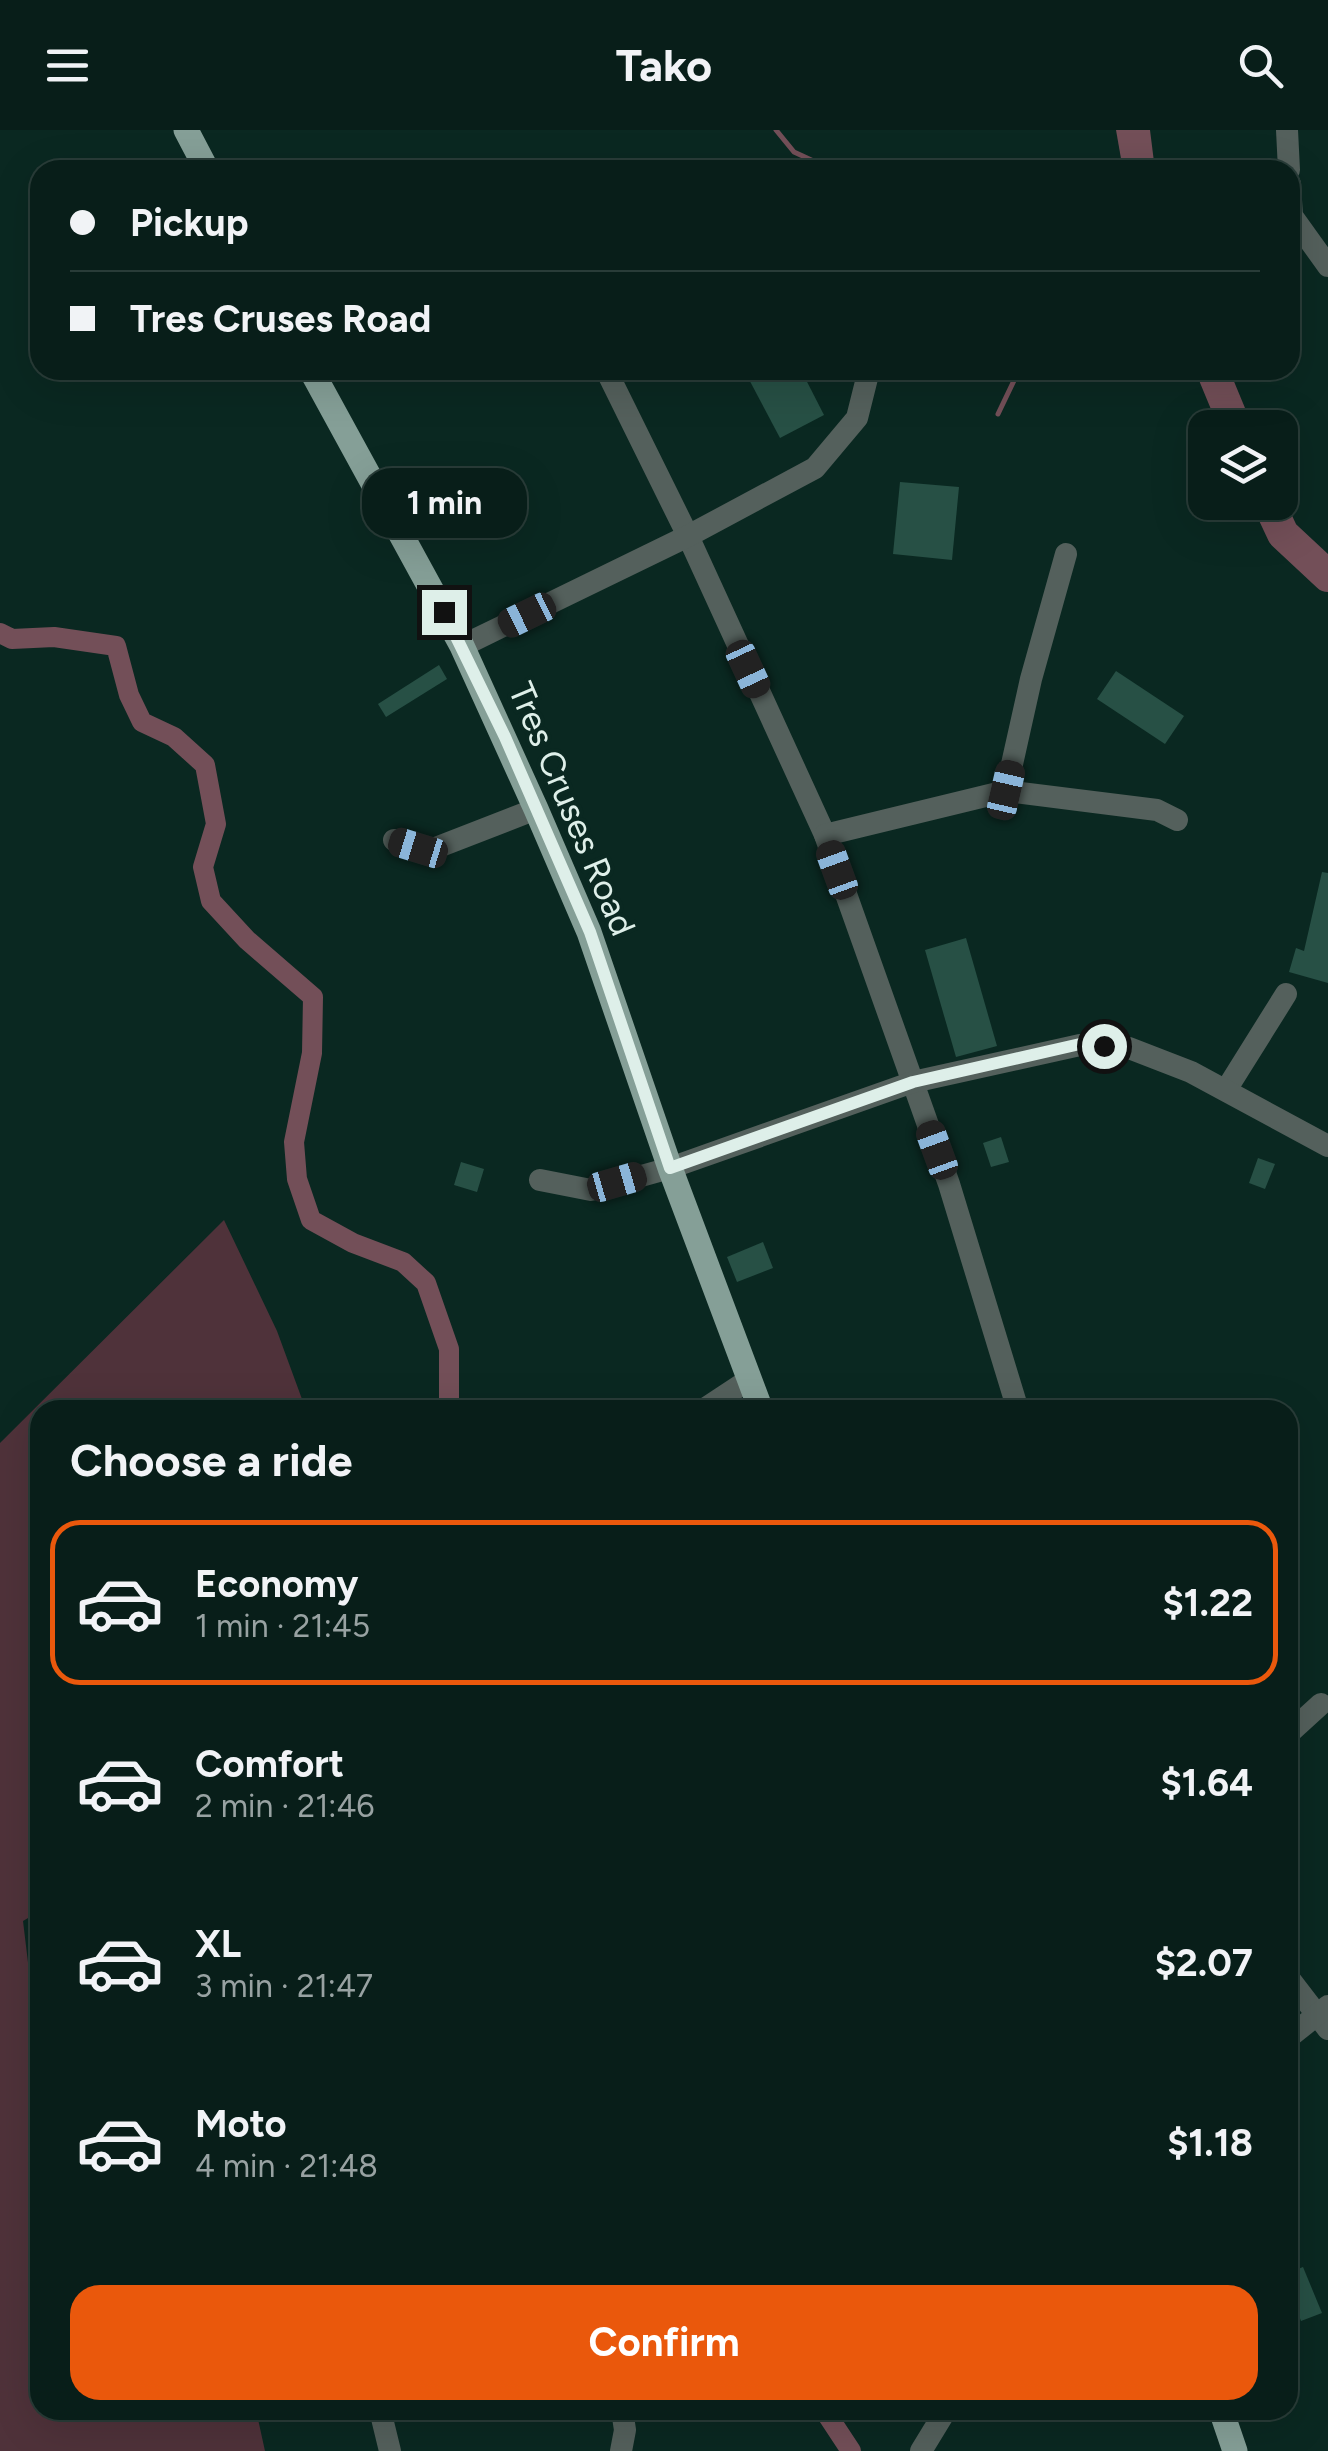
<!DOCTYPE html>
<html lang="en">
<head>
<meta charset="utf-8">
<style>
	:root { --surface:#081e19; --page:#112722; --text:#f1f3f6; --muted:#98a2a2; --line:#293c38; --accent:#ea580c }
	body { margin:0; font-family:Figtree,sans-serif; background:var(--page); color:var(--text); height:100vh; display:flex; flex-direction:column; font-size:38px; white-space:nowrap }
	* { box-sizing:border-box; margin:0 }
	p { font-size:32px; color:var(--muted) }
	.icon { flex:none; width:55px; height:55px; fill:none; stroke:currentColor; stroke-width:2; stroke-linecap:round; stroke-linejoin:round }
	.map { position:relative; flex:1; overflow:hidden }
	.side { position:absolute; left:30px; top:1270px; width:1268px; height:1020px; display:flex; flex-direction:column; background:var(--surface); border-radius:30px; box-shadow:0 10px 40px #0002,0 0 0 2px var(--line) }
	.side>* { flex:none }
	.top-card { position:absolute; left:30px; top:30px; width:1270px; height:220px; border-radius:30px; box-shadow:0 10px 40px #0002,0 0 0 2px var(--line); display:grid; align-content:center; height:220px; padding:0 40px; background:var(--surface) }
	.fabs { position:absolute; left:1188px; top:280px; display:grid; gap:20px }
	.fabs a { display:grid; place-items:center; width:110px; height:110px; border-radius:20px; background:var(--surface); box-shadow:0 10px 40px #0002,0 0 0 2px var(--line); font-size:50px }
	.end { position:absolute; width:45px; height:45px; margin:-22px; border:12px solid #deefe9; background:#111; box-shadow:0 0 0 5px #111 }
	.from { border-radius:50% }
	.bubble { position:absolute; height:70px; border-radius:30px; background:var(--surface); box-shadow:0 10px 40px #0002,0 0 0 2px var(--line); font-size:32px; font-weight:700; line-height:70px; text-align:center }
	.car { position:absolute; width:30px; height:60px; margin:-30px -15px; border-radius:12px; box-shadow:0 0 8px 2px #0007; background:linear-gradient(#222 24%,#8ab4d8 0 40%,#222 0 76%,#8ab4d8 0 86%,#222 0) }
	.top-card b { display:flex; align-items:center; gap:35px; height:95px; font-size:38px }
	.top-card b+b { border-top:2px solid var(--line) }
	.top-card i { width:25px; height:25px; background:var(--text) }
	ul { padding:0; list-style:none }
	li { display:flex; align-items:center; gap:30px; height:165px; margin:0 20px 15px; padding:0 20px; border:5px solid transparent; border-radius:30px }
	li div { flex:1 }
	li b { display:block; font-size:38px }
	li em { font-style:normal; font-weight:700 }
	li.on { border-color:var(--accent) }
	li>.icon { width:90px; height:90px; stroke-width:1.5 }
	h2 { padding:0 40px; font-size:45px; line-height:120px }
	.button { display:flex; gap:20px; margin-top:auto; padding:20px 40px }
	.button a { flex:1; height:115px; border-radius:30px; background:var(--accent); color:#fff; font-size:40px; font-weight:700; line-height:115px; text-align:center }
	header { display:flex; justify-content:space-between; align-items:center; height:130px; padding:0 40px; background:var(--surface); font-size:45px; font-weight:700 }
	.map>svg:first-child { display:block }
	.green { fill:#4f323a }
	.water { fill:#734f58 }
	.lines { fill:none; stroke-linecap:round; stroke-linejoin:round }
	.stream { stroke:#734f58; stroke-width:5 }
	.canal { stroke:#734f58; stroke-width:20 }
	.river { stroke:#734f58; stroke-width:32 }
	.building { fill:#275045 }
	.minor { stroke:#54605c; stroke-width:22 }
	.major { stroke:#859f97; stroke-width:25 }
	.route { stroke:#deefe9; stroke-width:12 }
	.labels { text-anchor:middle; stroke-width:8; stroke-linejoin:round; paint-order:stroke }
	.street-label { font-size:35px; fill:#deefe9; stroke:#0a2821 }
</style>
</head>
<body>
<header><svg class="icon" aria-label="menu" viewBox="0 0 24 24"><path d="M4 6h16M4 12h16M4 18h16"/></svg>Tako<svg class="icon" aria-label="search" viewBox="0 0 24 24"><circle cx="10" cy="10" r="6"/><path d="M15 15l6 6"/></svg></header>
<div class="map">
<svg width="1328" height="2321" viewBox="0 0 1328 2321">
	<rect width="100%" height="100%" fill="#0a2821"/>
	<path class="green" d="M224 1090 277 1201 306 1280H40V1781L23 1791 40 1932V2280H256L265 2321H0V1313Z"/>
	<path class="water" d="M1116 0H1150L1155 40H1123Z"/>
	<g class="lines">
		<g class="stream">
			<path d="M776 0 794 22 833 40"/>
			<path d="M998 284 1019 240"/>
		</g>
		<g class="canal">
			<path d="M0 503 12 509 54 507 116 516 129 565 142 592 174 607 205 635 216 694 203 737 211 771 247 810 313 867 312 923 294 1012 297 1049 311 1090 353 1113 403 1132 426 1153 449 1219V1280"/>
			<path d="M824 2280 851 2321"/>
		</g>
		<g class="river">
			<path d="M1212 240 1236 298"/>
			<path d="M1268 372 1283 404 1328 446"/>
		</g>
	</g>
	<g class="building">
		<path d="M744 240H801L824 285 780 308Z"/>
		<path d="M900 352 959 357 952 430 893 424Z"/>
		<path d="M439 535 447 549 386 587 378 574Z"/>
		<path d="M1116 541 1184 586 1165 614 1097 569Z"/>
		<path d="M1322 742 1328 743V853L1289 842 1296 818 1304 821Z"/>
		<path d="M966 808 997 916 956 927 925 820Z"/>
		<path d="M1001 1007 1009 1032 991 1037 983 1013Z"/>
		<path d="M1258 1028 1275 1034 1265 1059 1249 1053Z"/>
		<path d="M461 1032 484 1039 477 1062 454 1055Z"/>
		<path d="M763 1112 773 1138 737 1152 727 1127Z"/>
		<path d="M1303 2137 1322 2183 1301 2191 1288 2155V2143Z"/>
	</g>
	<g class="lines">
		<g class="minor">
			<path d="M1287 0 1289 40"/>
			<path d="M1290 54 1292 86 1328 136"/>
			<path d="M606 240 688 406 825 705 949 1054 1018 1280"/>
			<path d="M462 516 688 406 815 338 857 288 869 240"/>
			<path d="M1006 661 1031 549 1066 424"/>
			<path d="M825 705 1006 661 1157 680 1177 690"/>
			<path d="M394 710 433 719 536 679"/>
			<path d="M1226 960 1286 864"/>
			<path d="M540 1050 591 1060 670 1038 913 952 1080 915 1129 918 1191 942 1328 1016"/>
			<path d="M703 1280 750 1249"/>
			<path d="M1288 1604 1321 1574"/>
			<path d="M1288 1847 1328 1899"/>
			<path d="M1288 1908 1328 1876"/>
			<path d="M380 2280 390 2321"/>
			<path d="M621 2321 625 2300 622 2280"/>
			<path d="M921 2321 946 2280"/>
		</g>
		<g class="major">
			<path d="M186 0 207 40"/>
			<path d="M311 240 462 516 536 679 589 802 670 1038 761 1280"/>
			<path d="M1221 2280 1235 2321"/>
		</g>
	</g>
	<g class="lines">
		<path class="route" d="M444 482 505 607 590 802 670 1038 913 952 1080 914 1104 916"/>
	</g>
	<g class="labels">
		<g class="street-label">
			<text transform="translate(572 679) rotate(67)" y="12">Tres Cruses Road</text>
		</g>
	</g>
</svg>
<div class="fabs">
<a><svg class="icon" aria-label="layers" viewBox="0 0 24 24"><path d="M12 4l9 5-9 5-9-5zM3 14l9 5 9-5"/></svg></a>
</div>
<i class="end from" style="left:1104px;top:916px"></i>
<i class="end" style="left:444px;top:482px"></i>
<div class="bubble" style="left:362px;top:338px;width:165px">1 min</div>
<i class="car" style="left:527px;top:485px;rotate:244deg"></i>
<i class="car" style="left:748px;top:539px;rotate:155deg"></i>
<i class="car" style="left:1006px;top:660px;rotate:13deg"></i>
<i class="car" style="left:418px;top:718px;rotate:287deg"></i>
<i class="car" style="left:837px;top:740px;rotate:340deg"></i>
<i class="car" style="left:937px;top:1020px;rotate:340deg"></i>
<i class="car" style="left:617px;top:1052px;rotate:74deg"></i>
<div class="top-card">
<b><i class="from"></i>Pickup</b>
<b><i></i>Tres Cruses Road</b>
</div>
<section class="side">
<h2>Choose a ride</h2>
<ul>
<li class="on"><svg class="icon" aria-label="car" viewBox="0 0 24 24"><path d="M5 17H2v-5l4-1 3-4h7l3 4 3 1v5h-3M9 17h6M6 11h13"/><circle cx="7" cy="17" r="2"/><circle cx="17" cy="17" r="2"/></svg><div><b>Economy</b><p>1 min · 21:45</p></div><em>$1.22</em></li>
<li><svg class="icon" aria-label="car" viewBox="0 0 24 24"><path d="M5 17H2v-5l4-1 3-4h7l3 4 3 1v5h-3M9 17h6M6 11h13"/><circle cx="7" cy="17" r="2"/><circle cx="17" cy="17" r="2"/></svg><div><b>Comfort</b><p>2 min · 21:46</p></div><em>$1.64</em></li>
<li><svg class="icon" aria-label="car" viewBox="0 0 24 24"><path d="M5 17H2v-5l4-1 3-4h7l3 4 3 1v5h-3M9 17h6M6 11h13"/><circle cx="7" cy="17" r="2"/><circle cx="17" cy="17" r="2"/></svg><div><b>XL</b><p>3 min · 21:47</p></div><em>$2.07</em></li>
<li><svg class="icon" aria-label="car" viewBox="0 0 24 24"><path d="M5 17H2v-5l4-1 3-4h7l3 4 3 1v5h-3M9 17h6M6 11h13"/><circle cx="7" cy="17" r="2"/><circle cx="17" cy="17" r="2"/></svg><div><b>Moto</b><p>4 min · 21:48</p></div><em>$1.18</em></li>
</ul>
<div class="button"><a>Confirm</a></div>
</section>
</div>
</body>
</html>
